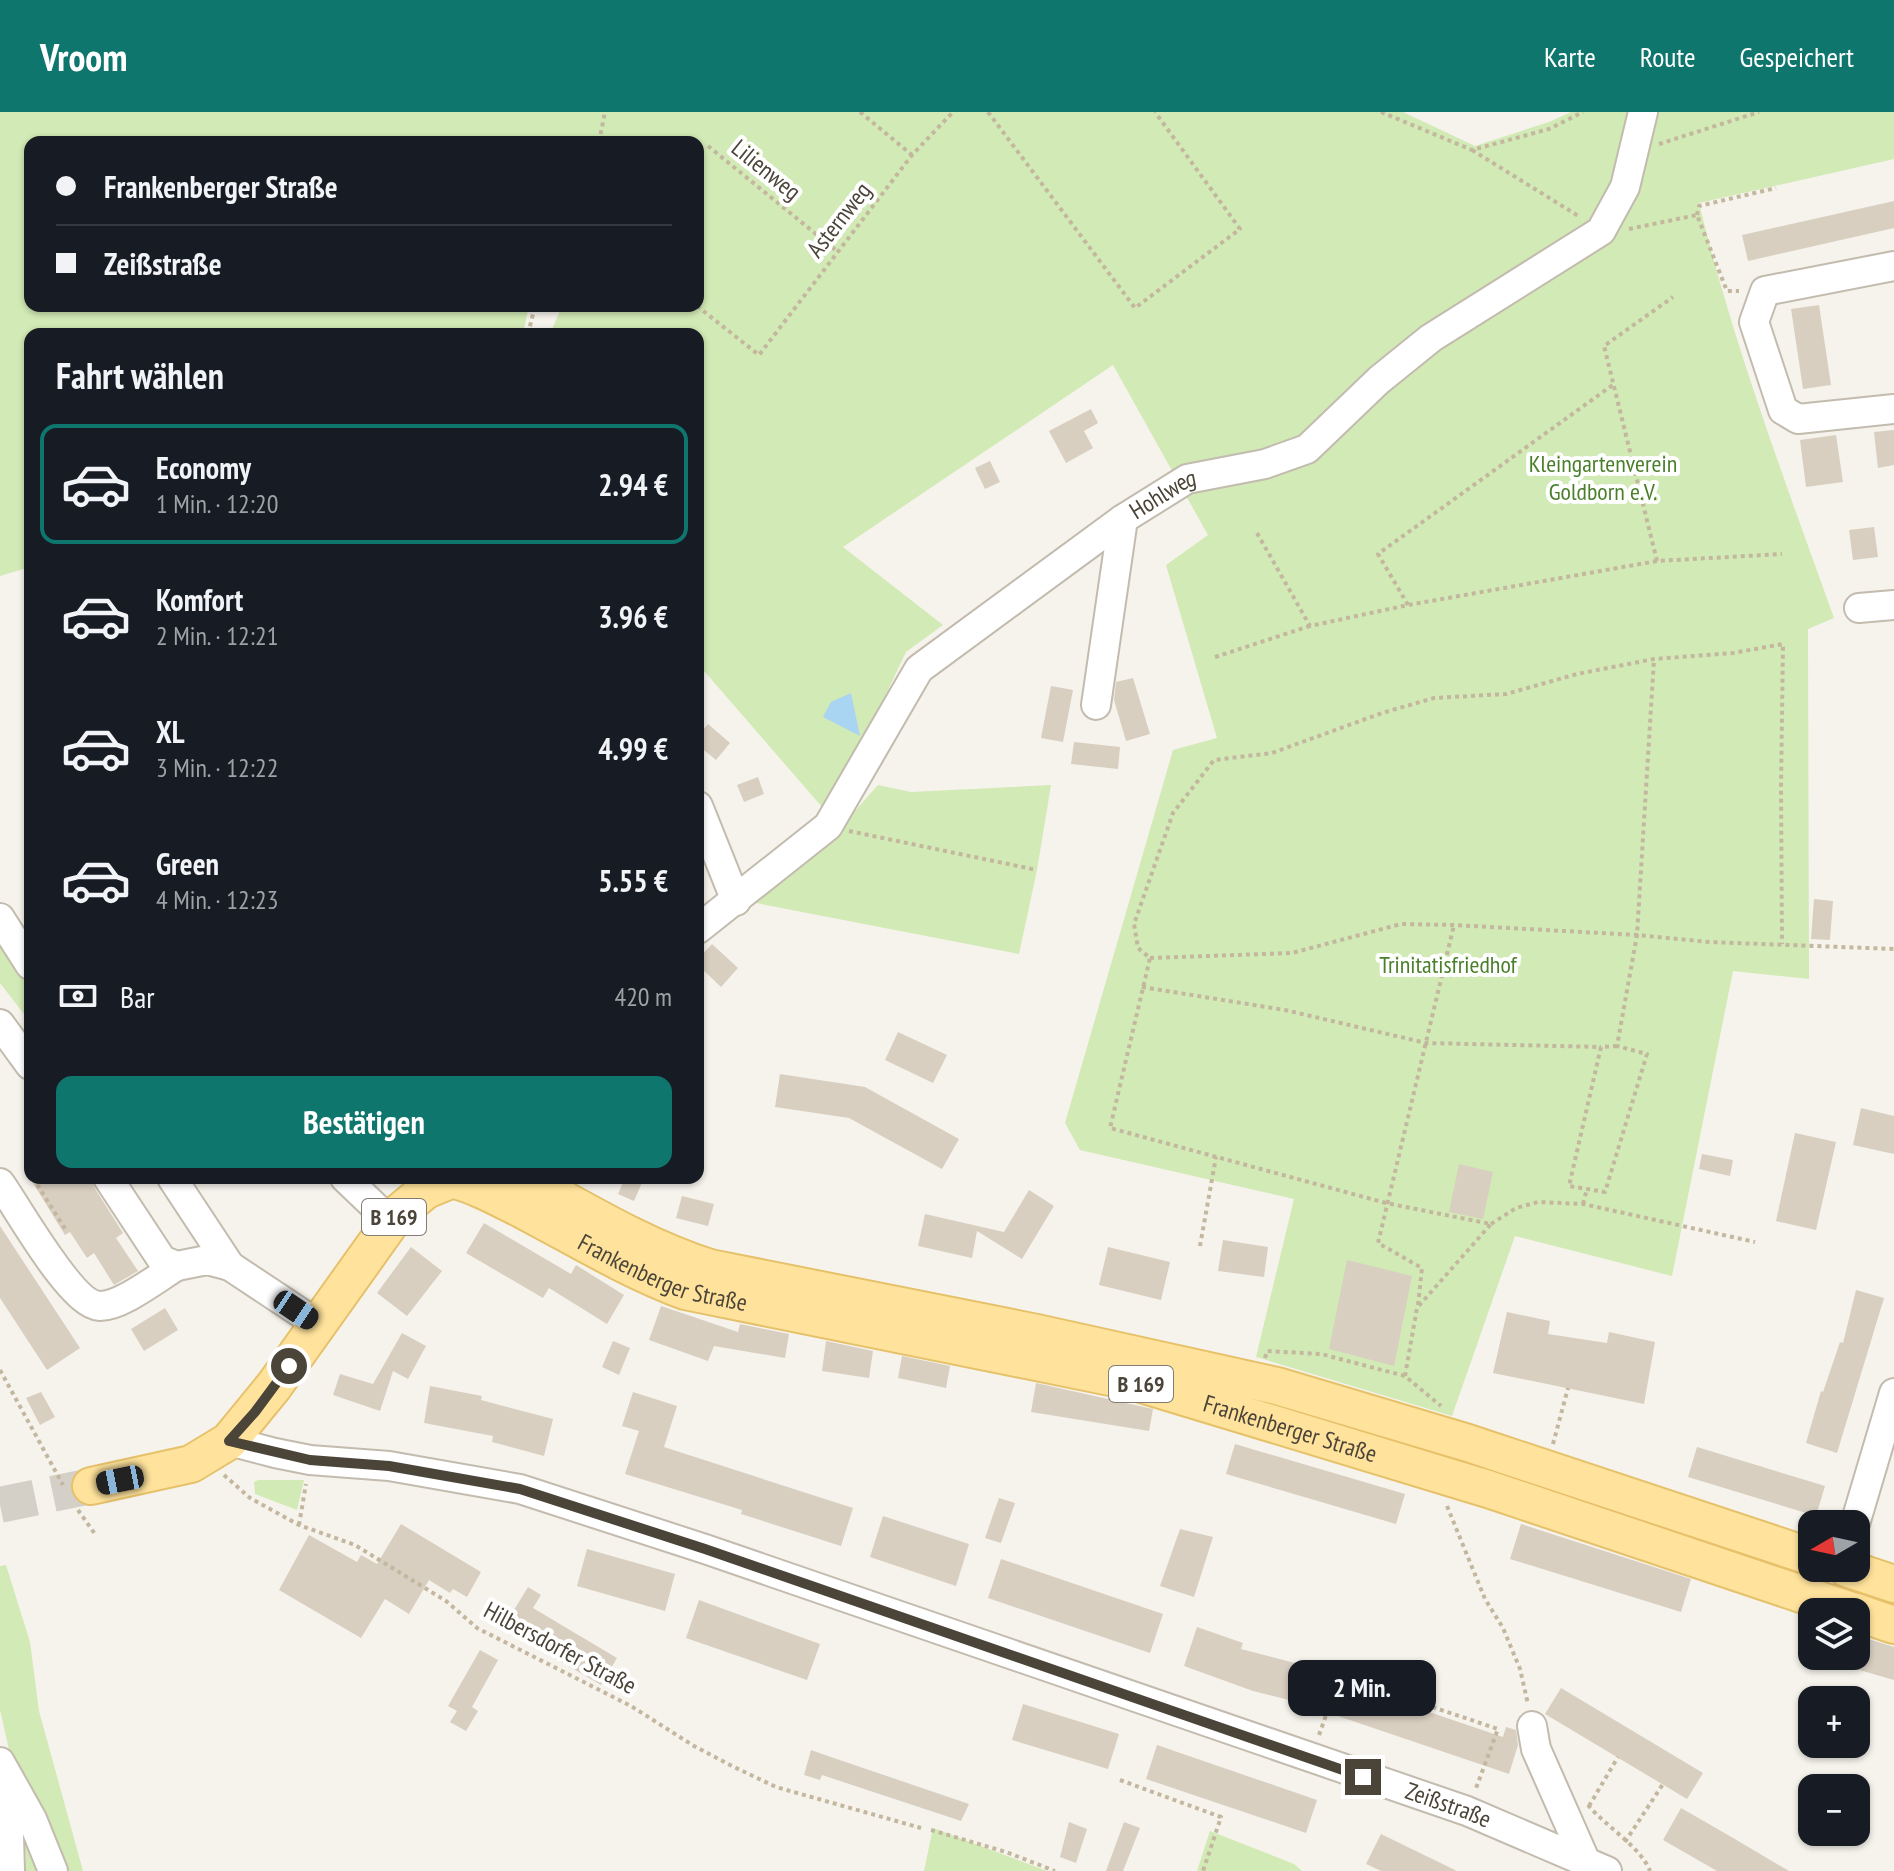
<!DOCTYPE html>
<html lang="de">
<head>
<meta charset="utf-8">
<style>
	:root { --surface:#171b24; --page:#20242c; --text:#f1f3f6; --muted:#9ea1a6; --line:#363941; --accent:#0f766e }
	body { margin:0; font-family:"PT Sans Narrow",sans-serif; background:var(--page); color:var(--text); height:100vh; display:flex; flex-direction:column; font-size:30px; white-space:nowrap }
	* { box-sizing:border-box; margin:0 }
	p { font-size:26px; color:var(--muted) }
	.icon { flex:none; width:44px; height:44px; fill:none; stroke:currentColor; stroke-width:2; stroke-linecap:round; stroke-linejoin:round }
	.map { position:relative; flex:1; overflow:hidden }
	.details { position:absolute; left:24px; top:216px; width:680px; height:856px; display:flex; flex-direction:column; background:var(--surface); border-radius:16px; box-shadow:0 2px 6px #0004 }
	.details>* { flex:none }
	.hud { position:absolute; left:24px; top:24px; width:680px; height:176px; border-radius:16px; box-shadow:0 2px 6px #0004; display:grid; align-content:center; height:176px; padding:0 32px; background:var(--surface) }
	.needle { width:52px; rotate:261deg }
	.fabs { position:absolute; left:1798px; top:1398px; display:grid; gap:16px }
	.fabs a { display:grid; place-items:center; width:72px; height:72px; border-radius:16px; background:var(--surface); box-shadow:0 2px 6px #0004; font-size:40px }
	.end { position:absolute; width:36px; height:36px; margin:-18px; border:10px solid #4b4439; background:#fff; box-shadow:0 0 0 4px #fff }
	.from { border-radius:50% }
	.bubble { position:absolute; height:56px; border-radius:16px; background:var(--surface); box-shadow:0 2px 6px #0004; font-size:26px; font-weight:700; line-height:56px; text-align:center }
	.car { position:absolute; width:24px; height:48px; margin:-24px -12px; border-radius:10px; box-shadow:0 0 6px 2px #0007; background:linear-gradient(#222 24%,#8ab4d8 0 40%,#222 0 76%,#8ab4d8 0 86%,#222 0) }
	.hud b { display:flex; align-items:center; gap:28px; height:76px; font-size:30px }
	.hud b+b { border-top:2px solid var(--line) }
	.hud i { width:20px; height:20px; background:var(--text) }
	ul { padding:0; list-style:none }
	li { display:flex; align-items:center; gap:24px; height:120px; margin:0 16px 12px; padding:0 16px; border:4px solid transparent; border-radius:16px }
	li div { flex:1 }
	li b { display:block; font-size:30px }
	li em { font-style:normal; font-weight:700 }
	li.active { border-color:var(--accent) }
	li>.icon { width:72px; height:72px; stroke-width:1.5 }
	h2 { padding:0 32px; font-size:36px; line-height:96px }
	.pay { display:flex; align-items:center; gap:20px; height:88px; padding:0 32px; font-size:30px }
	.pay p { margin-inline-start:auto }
	.action { display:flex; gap:16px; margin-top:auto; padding:16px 32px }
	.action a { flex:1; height:92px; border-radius:16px; background:var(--accent); color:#fff; font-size:32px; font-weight:700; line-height:92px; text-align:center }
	header { display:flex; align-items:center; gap:48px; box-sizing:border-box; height:112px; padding:0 40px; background:var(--accent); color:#fff }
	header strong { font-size:38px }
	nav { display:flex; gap:44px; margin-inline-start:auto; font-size:28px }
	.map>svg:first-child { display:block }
	.green { fill:#d2eab5 }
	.water { fill:#a9d4f2 }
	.building { fill:#d8cfc1 }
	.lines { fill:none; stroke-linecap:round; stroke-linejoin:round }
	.major-tunnel { stroke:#d4d0c8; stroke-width:36; stroke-dasharray:36 18; stroke-linecap:butt }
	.minor-casing { stroke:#c2bbae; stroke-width:32 }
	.major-casing { stroke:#e6c16a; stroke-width:40 }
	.path { stroke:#c4b79f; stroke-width:4; stroke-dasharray:4 4; stroke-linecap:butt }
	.minor { stroke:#fff; stroke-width:28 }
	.major { stroke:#ffe39c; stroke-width:36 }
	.route { stroke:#4b4439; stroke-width:10 }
	.labels { text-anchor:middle; stroke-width:8; stroke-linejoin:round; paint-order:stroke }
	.shield { fill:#fff; stroke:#817c74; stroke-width:2 }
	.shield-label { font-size:22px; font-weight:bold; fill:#4b4439 }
	.street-label { font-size:24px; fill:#4b4439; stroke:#fff }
	.park-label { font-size:24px; fill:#4a7f2a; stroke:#fff }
</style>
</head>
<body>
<header>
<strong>Vroom</strong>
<nav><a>Karte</a><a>Route</a><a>Gespeichert</a></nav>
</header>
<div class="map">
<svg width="1894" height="1759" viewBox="0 0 1894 1759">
	<rect width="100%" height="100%" fill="#f6f3ec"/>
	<g class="green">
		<path d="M0 0H1403L1475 34 1549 10 1571 0H1894V47L1699 91C1733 232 1785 369 1834 506L1808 517 1809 867 1733 859 1672 1164 1515 1124 1452 1304 1256 1245 1294 1087 1080 1038 1065 1011 1173 638 1217 626 1166 453 1208 423 1113 253 843 435 943 513 906 540 829 703 698 552V222H550L562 194H698V30H30V194H529L523 222H30V455L0 464Z"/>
		<path d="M878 673 911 680 1051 673 1037 758 1019 842 751 790 822 736Z"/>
		<path d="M0 830 30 873V910L0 871Z"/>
		<path d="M258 1368H304L297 1398 255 1382 254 1370Z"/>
		<path d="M6 1453 30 1530 39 1599 83 1759H25L26 1744 13 1655 0 1598V1454Z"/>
		<path d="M933 1716 1047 1759H924Z"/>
		<path d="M1210 1719 1294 1752 1302 1759H1197Z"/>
	</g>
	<path class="water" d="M851 581 860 624 823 605 831 590Z"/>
	<g class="building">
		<path d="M1894 89V116L1748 149 1742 123Z"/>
		<path d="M1819 193 1831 273 1803 277 1791 197Z"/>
		<path d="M1091 297 1098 311 1084 319 1093 336 1066 351 1049 319Z"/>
		<path d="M1894 318V353L1878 356 1874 320Z"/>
		<path d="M1836 323 1843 370 1806 375 1800 328Z"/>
		<path d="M990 349 1000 370 985 377 975 356Z"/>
		<path d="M1874 415 1878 445 1853 448 1849 418Z"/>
		<path d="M1133 566 1150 622 1126 629 1114 588 1116 570Z"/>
		<path d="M1051 574 1073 578 1063 630 1041 626Z"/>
		<path d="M708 612 730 631 716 648 698 633V624Z"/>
		<path d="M1074 630 1120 635 1118 657 1071 652Z"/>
		<path d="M758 665 764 682 744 690 737 673Z"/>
		<path d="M1814 787 1833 789 1830 828 1811 827Z"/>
		<path d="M712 832 738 856 721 875 698 853V847Z"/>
		<path d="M898 920 947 943 933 971 885 948Z"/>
		<path d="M780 962 865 975 959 1027 942 1057 849 1006 775 995Z"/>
		<path d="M1861 996 1894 1004V1042L1853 1033Z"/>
		<path d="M1795 1021 1836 1030 1816 1118 1776 1109Z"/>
		<path d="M1702 1042 1733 1048 1730 1064 1699 1057Z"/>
		<path d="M1459 1052 1493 1060 1483 1107 1449 1100Z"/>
		<path d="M30 1066H91L94 1075 123 1121 116 1126 138 1159 114 1173 94 1141 87 1146 70 1120 65 1123Z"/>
		<path d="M625 1066H644L634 1089 618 1082Z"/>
		<path d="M1029 1078 1054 1094 1022 1147 977 1119 972 1146 918 1134 925 1102 1004 1120Z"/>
		<path d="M682 1084 714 1092 708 1114 676 1106Z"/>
		<path d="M484 1111 571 1162 576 1153 624 1183 607 1212 549 1176 543 1186 466 1141Z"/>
		<path d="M0 1114 80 1236 47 1258 0 1186Z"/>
		<path d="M1223 1128 1268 1135 1264 1165 1218 1159Z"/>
		<path d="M411 1135 442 1159 407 1204 377 1181Z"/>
		<path d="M1108 1135 1170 1150 1161 1188 1099 1173Z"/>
		<path d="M1347 1148 1412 1164 1394 1254 1329 1237Z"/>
		<path d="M1856 1178 1884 1186 1837 1341 1806 1331 1821 1279 1823 1280 1840 1230 1843 1231Z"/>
		<path d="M661 1194 738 1220 740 1212 789 1222 785 1246 714 1234 708 1249 649 1228Z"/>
		<path d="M165 1196 178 1218 144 1239 131 1217Z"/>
		<path d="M1507 1200 1550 1209 1548 1222 1607 1231 1609 1220 1655 1230 1644 1292 1493 1261Z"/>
		<path d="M402 1221 426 1234 408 1267 393 1259 380 1299 333 1283 340 1262 373 1272Z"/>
		<path d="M613 1229 630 1236 619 1263 602 1255Z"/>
		<path d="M826 1229 873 1239 869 1266 822 1259Z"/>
		<path d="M902 1244 950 1254 946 1276 898 1266Z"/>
		<path d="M1036 1271 1153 1297 1149 1319 1031 1300Z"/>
		<path d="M430 1274 482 1284 481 1288 553 1307 544 1344 492 1330 493 1324 424 1311Z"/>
		<path d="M41 1280 55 1305 40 1313 26 1286Z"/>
		<path d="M633 1280 677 1294 664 1335 853 1396 841 1434 741 1402 742 1398 625 1362 639 1319 622 1314Z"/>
		<path d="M1235 1332 1405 1382 1396 1412 1226 1362Z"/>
		<path d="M1697 1335 1825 1374 1816 1404 1688 1365Z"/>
		<path d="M999 1386 1015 1391 1001 1431 985 1426Z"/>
		<path d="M883 1404 969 1432 956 1474 870 1445Z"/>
		<path d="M401 1412 481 1460 467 1485 453 1477 450 1481 429 1468 409 1502 385 1487 361 1526 279 1478 309 1423 357 1450 361 1443 377 1452Z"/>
		<path d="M1521 1412 1691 1467 1681 1500 1510 1447Z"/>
		<path d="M1180 1417 1213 1425 1194 1485 1160 1474Z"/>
		<path d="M587 1437 675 1462 665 1499 577 1474Z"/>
		<path d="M1001 1447 1163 1502 1150 1541 988 1486Z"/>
		<path d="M528 1475 541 1483 533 1496 617 1546 601 1573 503 1516Z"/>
		<path d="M699 1488 820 1532 807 1568 686 1526Z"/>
		<path d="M1197 1515 1243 1531 1241 1537 1318 1557 1317 1562 1503 1625 1506 1615 1516 1618 1518 1633 1509 1662 1332 1602 1333 1599 1253 1579 1184 1554Z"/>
		<path d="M1856 1523 1894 1535V1568L1856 1557Z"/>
		<path d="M480 1538 498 1548 472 1595 478 1599 466 1619 450 1610 457 1599 448 1594Z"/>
		<path d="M1561 1576 1703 1661 1687 1687 1545 1602Z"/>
		<path d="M1023 1592 1119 1622 1108 1657 1012 1628Z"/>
		<path d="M1157 1633 1317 1688 1306 1721 1146 1667Z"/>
		<path d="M811 1638 828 1644 969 1692 961 1709 822 1663 820 1668 804 1663Z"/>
		<path d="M1681 1696 1728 1723 1789 1759H1717L1663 1728Z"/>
		<path d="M1069 1710 1087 1717 1076 1751 1060 1745Z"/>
		<path d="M1124 1710 1140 1716 1123 1759H1106Z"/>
		<path d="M1381 1722 1457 1759H1381L1366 1752Z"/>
	</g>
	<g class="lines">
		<path class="major-tunnel" d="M0 1393 91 1374"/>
		<g class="minor-casing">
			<g id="minor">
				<path d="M1894 154 1765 179 1754 210 1783 298 1798 307 1894 297"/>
				<path d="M1859 496 1894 493"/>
				<path d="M1096 593 1123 407"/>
				<path d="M698 694 736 789"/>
				<path d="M0 806 30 853"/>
				<path id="s1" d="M698 817 828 714 919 557 1123 407 1187 367 1265 352 1307 337 1379 268 1431 226 1601 119 1625 75 1643 0"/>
				<path d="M0 912 30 953"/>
				<path d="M108 1066 162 1148 177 1154 207 1148 230 1154"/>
				<path d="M172 1066 230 1154 319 1213"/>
				<path d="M345 1066 391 1110"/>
				<path d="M0 1071C18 1096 71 1193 100 1194 122 1194 158 1165 177 1154"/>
				<path id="s2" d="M229 1329 275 1341 310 1348 389 1354 520 1377 705 1437 1467 1699 1607 1759"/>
				<path d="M1855 1412 1894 1281"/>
				<path d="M1532 1614 1536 1637 1585 1748"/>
				<path d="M0 1650 32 1707 53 1759"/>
				<path d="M0 1674 9 1723 10 1759"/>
			</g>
		</g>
		<g class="major-casing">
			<g id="major">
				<path d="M525 1066C585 1099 644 1135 710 1156L1037 1221 1277 1274 1468 1331 1812 1445"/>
				<path id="s3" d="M452 1067C478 1074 501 1087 525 1099 578 1127 629 1158 685 1179L1135 1270 1488 1377 1855 1500"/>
				<path d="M91 1374 191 1352 229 1329 274 1274 396 1103 426 1078 455 1066"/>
				<path d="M1846 1456 1894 1472"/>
				<path d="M1856 1500 1894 1513"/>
			</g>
		</g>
		<g class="path">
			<path d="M860 0 912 43"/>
			<path d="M988 0 1135 196 1240 117 1155 0"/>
			<path d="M1381 0 1472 38 1549 17 1583 0"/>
			<path d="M599 30 605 0"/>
			<path d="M1659 32 1759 0"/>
			<path d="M708 34 838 140"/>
			<path d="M1472 38 1580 105"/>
			<path d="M1697 103 1699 94 1776 76"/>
			<path d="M1629 117 1697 103 1727 179H1739"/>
			<path d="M697 194 759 243 912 43 953 0"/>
			<path d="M528 222 535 194"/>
			<path d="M1257 421 1310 514 1408 493 1657 449 1782 442"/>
			<path d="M1657 449 1604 234 1673 185"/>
			<path d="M1408 493 1378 442 1614 272"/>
			<path d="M1215 545 1310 514"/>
			<path d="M849 719 1037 758"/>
			<path d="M1150 846 1292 841 1401 812 1454 813 1637 823 1709 830 1894 837"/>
			<path d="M1142 875 1285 898 1426 931 1601 935"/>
			<path d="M1617 934 1601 935 1569 1074 1605 1080 1647 942 1617 934 1637 823 1654 547"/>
			<path d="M30 1037 27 1057 30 1062"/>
			<path d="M33 1066 67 1120"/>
			<path d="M1583 1092 1587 1077"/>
			<path d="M1491 1112 1516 1096 1538 1090 1583 1092 1755 1130"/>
			<path d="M1200 1134 1216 1045"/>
			<path d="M1418 1193 1422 1156 1378 1131 1454 813"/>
			<path d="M1265 1246 1267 1239 1321 1242 1405 1264 1441 1294"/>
			<path d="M0 1258 63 1373"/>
			<path d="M1405 1264 1417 1196 1491 1112 1386 1091 1110 1016 1150 846 1138 836 1134 812 1173 701 1214 648 1272 641 1382 601 1434 586 1506 582 1577 562 1654 547 1733 541 1783 532 1781 675 1782 832"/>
			<path d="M1553 1332 1568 1276"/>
			<path d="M224 1363 250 1386 299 1413 355 1433 446 1489 477 1516 631 1594 694 1634 732 1654 776 1675 921 1716"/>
			<path d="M1447 1394 1485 1487 1503 1516 1520 1557 1528 1592"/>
			<path d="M78 1398 95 1422"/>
			<path d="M299 1413 306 1372"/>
			<path d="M1319 1623 1340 1564 1498 1617 1475 1679"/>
			<path d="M1120 1668 1221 1705 1203 1759"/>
			<path d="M1588 1693C1606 1715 1640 1734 1650 1759"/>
			<path d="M1589 1694 1618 1645"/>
			<path d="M931 1718 1006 1740 1055 1759"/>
			<path d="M1625 1730 1663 1672"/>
		</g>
		<use href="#minor" class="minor"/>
		<use href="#major" class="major"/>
	</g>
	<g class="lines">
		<path class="route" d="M289 1254 255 1300 229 1329 310 1348 389 1354 520 1377 705 1437 1363 1665"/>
	</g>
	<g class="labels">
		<g class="shield">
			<rect x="362" y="1087" width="64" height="36" rx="6"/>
			<rect x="1109" y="1254" width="64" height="36" rx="6"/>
		</g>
		<g class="shield-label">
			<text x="394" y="1113">B 169</text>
			<text x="1141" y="1280">B 169</text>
		</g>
		<g class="street-label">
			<text transform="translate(766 58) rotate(39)" y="8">Lilienweg</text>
			<text transform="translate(839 108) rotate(-52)" y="8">Asternweg</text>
			<text dy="8" stroke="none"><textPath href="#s1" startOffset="648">Hohlweg</textPath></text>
			<text dy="8" stroke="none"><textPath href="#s3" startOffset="232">Frankenberger Straße</textPath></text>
			<text dy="8" stroke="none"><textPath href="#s3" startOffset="880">Frankenberger Straße</textPath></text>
			<text transform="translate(560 1536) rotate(28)" y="8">Hilbersdorfer Straße</text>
			<text dy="8" stroke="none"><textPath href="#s2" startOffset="1276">Zeißstraße</textPath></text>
		</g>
		<g class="park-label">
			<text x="1603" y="360">Kleingartenverein<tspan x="1603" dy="28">Goldborn e.V.</tspan></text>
			<text x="1448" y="861">Trinitatisfriedhof</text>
		</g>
	</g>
</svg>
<div class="fabs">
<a><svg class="needle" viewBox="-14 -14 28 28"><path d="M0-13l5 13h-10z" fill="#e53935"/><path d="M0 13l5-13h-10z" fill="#9ea1a6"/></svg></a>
<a><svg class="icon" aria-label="layers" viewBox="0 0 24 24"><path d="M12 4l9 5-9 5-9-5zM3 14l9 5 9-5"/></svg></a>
<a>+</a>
<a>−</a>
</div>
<i class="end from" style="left:289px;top:1254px"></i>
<i class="end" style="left:1363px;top:1665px"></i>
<div class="bubble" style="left:1288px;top:1548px;width:148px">2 Min.</div>
<i class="car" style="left:296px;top:1198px;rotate:124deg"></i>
<i class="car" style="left:120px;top:1368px;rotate:259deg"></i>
<div class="hud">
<b><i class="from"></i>Frankenberger Straße</b>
<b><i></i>Zeißstraße</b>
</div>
<section class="details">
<h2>Fahrt wählen</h2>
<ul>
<li class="active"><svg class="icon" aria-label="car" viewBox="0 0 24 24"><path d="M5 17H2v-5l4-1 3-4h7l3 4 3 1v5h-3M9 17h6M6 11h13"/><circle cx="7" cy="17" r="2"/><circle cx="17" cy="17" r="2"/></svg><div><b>Economy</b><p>1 Min. · 12:20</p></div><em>2.94 €</em></li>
<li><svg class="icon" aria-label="car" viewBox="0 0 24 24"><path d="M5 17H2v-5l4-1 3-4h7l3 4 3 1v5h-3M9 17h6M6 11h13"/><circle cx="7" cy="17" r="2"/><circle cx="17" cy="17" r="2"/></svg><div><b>Komfort</b><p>2 Min. · 12:21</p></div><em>3.96 €</em></li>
<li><svg class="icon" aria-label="car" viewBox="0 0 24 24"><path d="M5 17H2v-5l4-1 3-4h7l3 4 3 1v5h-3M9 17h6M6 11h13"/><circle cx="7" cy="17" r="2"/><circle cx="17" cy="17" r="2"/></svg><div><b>XL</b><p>3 Min. · 12:22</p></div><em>4.99 €</em></li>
<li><svg class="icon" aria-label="car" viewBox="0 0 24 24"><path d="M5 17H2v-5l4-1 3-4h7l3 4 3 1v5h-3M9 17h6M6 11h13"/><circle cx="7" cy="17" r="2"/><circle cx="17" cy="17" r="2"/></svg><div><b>Green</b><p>4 Min. · 12:23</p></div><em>5.55 €</em></li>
</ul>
<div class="pay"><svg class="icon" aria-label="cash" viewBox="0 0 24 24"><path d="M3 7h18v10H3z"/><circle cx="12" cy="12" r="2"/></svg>Bar<p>420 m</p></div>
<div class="action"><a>Bestätigen</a></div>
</section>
</div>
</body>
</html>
